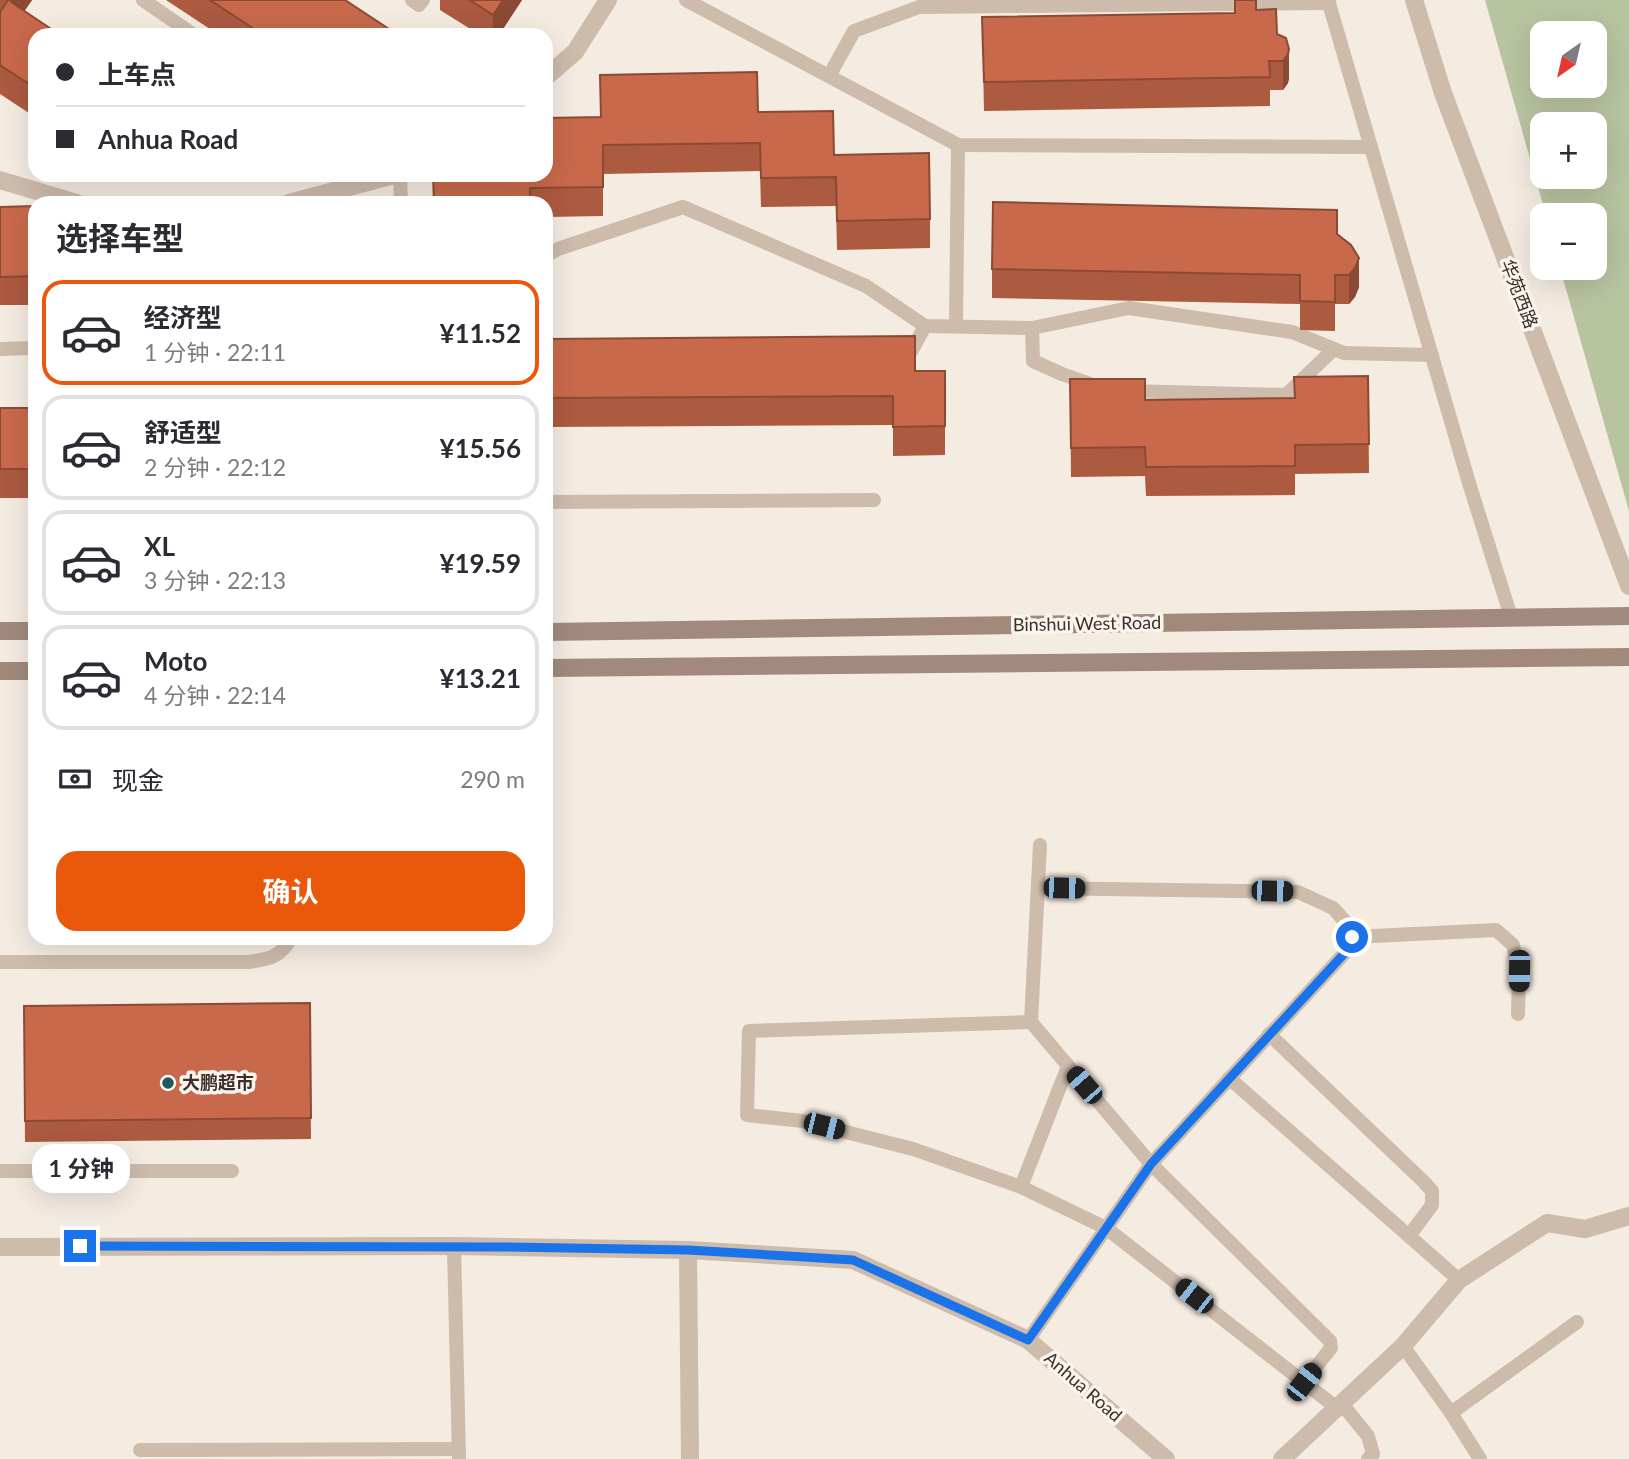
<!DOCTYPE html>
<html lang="zh">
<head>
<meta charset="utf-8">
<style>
	:root { --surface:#fff; --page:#f2f2f3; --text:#2b2b33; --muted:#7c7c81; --line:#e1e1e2; --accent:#ea580c }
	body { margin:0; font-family:Lato,"Noto Sans SC",sans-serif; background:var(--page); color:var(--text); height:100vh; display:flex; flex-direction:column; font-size:26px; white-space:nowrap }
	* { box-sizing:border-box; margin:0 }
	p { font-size:23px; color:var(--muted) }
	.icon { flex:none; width:38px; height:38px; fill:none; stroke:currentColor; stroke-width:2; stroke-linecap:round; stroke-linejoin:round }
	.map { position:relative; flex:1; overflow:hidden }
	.side { position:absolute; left:28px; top:196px; width:525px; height:749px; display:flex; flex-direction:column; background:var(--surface); border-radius:21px; box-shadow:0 7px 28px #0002 }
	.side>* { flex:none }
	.guide { position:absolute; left:28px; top:28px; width:525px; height:154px; border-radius:21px; box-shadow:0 7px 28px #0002; display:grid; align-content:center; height:154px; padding:0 28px; background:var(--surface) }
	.needle { width:46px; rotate:214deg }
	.buttons { position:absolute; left:1530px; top:21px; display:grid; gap:14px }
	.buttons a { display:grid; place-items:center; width:77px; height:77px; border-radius:14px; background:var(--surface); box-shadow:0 7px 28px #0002; font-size:35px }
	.end { position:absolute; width:32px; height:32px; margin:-16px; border:9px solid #1a73e8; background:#fff; box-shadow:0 0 0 4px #fff }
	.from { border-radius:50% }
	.bubble { position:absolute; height:49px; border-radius:21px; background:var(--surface); box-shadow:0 7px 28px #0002; font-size:23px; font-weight:700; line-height:49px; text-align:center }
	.car { position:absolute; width:21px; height:42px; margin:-21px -10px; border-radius:9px; box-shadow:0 0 5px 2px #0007; background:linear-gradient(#222 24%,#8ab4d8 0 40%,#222 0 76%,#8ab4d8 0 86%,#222 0) }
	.guide b { display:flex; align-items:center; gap:24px; height:66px; font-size:26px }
	.guide b+b { border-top:2px solid var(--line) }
	.guide i { width:18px; height:18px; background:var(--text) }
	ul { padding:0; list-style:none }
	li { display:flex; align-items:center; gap:21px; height:105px; margin:0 14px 10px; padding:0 14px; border:4px solid var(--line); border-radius:21px }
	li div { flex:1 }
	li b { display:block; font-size:26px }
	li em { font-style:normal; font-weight:700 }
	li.selected { border-color:var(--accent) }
	li>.icon { width:63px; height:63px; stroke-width:1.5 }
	h2 { padding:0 28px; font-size:32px; line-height:84px }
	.pay { display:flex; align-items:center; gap:18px; height:77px; padding:0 28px; font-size:26px }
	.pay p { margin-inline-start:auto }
	.action { display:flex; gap:14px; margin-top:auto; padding:14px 28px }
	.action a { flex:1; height:80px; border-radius:21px; background:var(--accent); color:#fff; font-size:28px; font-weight:700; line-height:80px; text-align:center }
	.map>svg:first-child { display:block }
	.green { fill:#b8c4a0; fill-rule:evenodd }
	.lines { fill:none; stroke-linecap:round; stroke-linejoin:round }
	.service { stroke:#cdbbac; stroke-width:14 }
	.minor { stroke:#cdbbac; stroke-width:18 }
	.tertiary { stroke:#cdbbac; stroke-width:18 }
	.secondary { stroke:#a18a7d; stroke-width:18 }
	.wall { fill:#ac5a40 }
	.shaded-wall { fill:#8c4a34 }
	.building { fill:#c8694b; stroke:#8c4a34; stroke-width:2 }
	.route { stroke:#1a73e8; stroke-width:9 }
	.poi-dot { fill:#1f5a5e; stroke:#fbf5ee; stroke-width:2.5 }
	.labels { text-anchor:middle; stroke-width:7; stroke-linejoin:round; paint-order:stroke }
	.street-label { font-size:18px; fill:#3b302b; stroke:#fbf5ee }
	.poi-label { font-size:18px; font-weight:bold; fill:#3b302b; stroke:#fbf5ee; text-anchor:start }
</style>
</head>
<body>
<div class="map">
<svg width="1629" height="1459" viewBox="0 0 1629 1459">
	<rect width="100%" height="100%" fill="#f4ebe1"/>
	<path class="green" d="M1485 0H1629V511L1560 268H1594V215H1546ZM1542 33H1594V86H1542ZM1542 124H1594V177H1542Z"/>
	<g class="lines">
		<g class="service">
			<path d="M143 0 194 35"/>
			<path d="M412 0 419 5 423 0"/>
			<path d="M686 0 958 145 1371 147"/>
			<path d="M1328 0 1469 483 1511 617"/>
			<path d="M829 76 854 31 919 7 1329 3"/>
			<path d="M400 175 401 203"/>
			<path d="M546 256 558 249 683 207 866 286 925 326 1032 328 1129 308 1292 332 1344 353 1432 355"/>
			<path d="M956 326 958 145"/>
			<path d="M1032 328 1033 361 1062 374 1093 385"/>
			<path d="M0 349 35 348"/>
			<path d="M906 361 925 326"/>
			<path d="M1127 391 1286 395 1334 349"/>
			<path d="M546 502 874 500"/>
			<path d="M1040 845 1031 1022 1151 1164 1330 1341 1331 1348 1304 1382"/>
			<path d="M1352 937 1496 930 1513 945 1519 971 1518 1014"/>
			<path d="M0 962H249C269 959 281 957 291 938"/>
			<path d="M1031 1022 749 1031 747 1115 802 1121 913 1149 1021 1187 1106 1228 1337 1408"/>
			<path d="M1269 1034 1423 1181 1432 1191V1205L1409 1236"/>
			<path d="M1229 1078 1459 1280"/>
			<path d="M0 1171H232"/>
			<path d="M1021 1187 1068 1066"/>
			<path d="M454 1246 459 1458"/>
			<path d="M1028 1340 1151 1164 1353 944 1349 926 1333 908 1298 892 1038 888"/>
			<path d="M1403 1346 1451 1413 1480 1459"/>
			<path d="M1342 1404 1368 1436 1373 1454 1368 1459"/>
			<path d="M1451 1413 1577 1322"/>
			<path d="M140 1450 459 1449"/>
		</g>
		<g class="minor">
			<path d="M546 77 575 52 608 0"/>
			<path d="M0 180 77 203"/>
			<path d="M289 203 394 175"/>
			<path d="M0 1247 454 1246 688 1250 853 1260 1028 1340 1166 1459"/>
			<path d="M688 1250 690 1459"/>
			<path d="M1282 1459 1403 1346 1459 1280 1547 1223 1585 1229 1629 1216"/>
		</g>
		<path class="tertiary" d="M1414 0 1443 93 1629 586"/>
		<g class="secondary">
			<path d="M0 631H35"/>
			<path d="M546 632 1629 616"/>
			<path d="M546 668 1629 657"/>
			<path d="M0 671H35"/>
		</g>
	</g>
	<g class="wall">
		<path d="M0 0H32L24 11 35 35V117L0 94Z"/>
		<path d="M166 0H345L398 35H219Z"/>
		<path d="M440 0H522L499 35H480L440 10Z"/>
		<path d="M1256 10 1277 34 1289 78 1288 83 1283 90H1270V106L984 111 982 17 1234 13Z"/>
		<path d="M758 112 834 155 930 219V248L837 250 836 206 761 207 760 171 603 174V216L546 217V203H433V175H546L600 117Z"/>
		<path d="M188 175H199L196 180Z"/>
		<path d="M35 206V305H0V207Z"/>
		<path d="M1337 235 1359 287 1355 297 1349 304H1335V331L1300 330V304L992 298V269Z"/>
		<path d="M546 339 915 371H945V455L893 456V425L546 427Z"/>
		<path d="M1368 376 1369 473 1295 474V495L1146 496 1145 476 1071 477 1070 379 1145 400 1294 398Z"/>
		<rect x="0" y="408" width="35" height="90"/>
		<path d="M310 1003 311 1139 25 1142 24 1006Z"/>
	</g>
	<g class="shaded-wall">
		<path d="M12 0H32L11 31V2Z"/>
		<path d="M503 0H522L499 35H493V15Z"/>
		<path d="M1289 49V78L1288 83 1283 90V61Z"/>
		<path d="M1359 258V287L1355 297 1349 304V275Z"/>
	</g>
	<g class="building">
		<path d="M8 0H12L11 2 60 35H35V88L0 65V12Z"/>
		<path d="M210 0H345L398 35H263Z"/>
		<path d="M470 0H503L493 15Z"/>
		<path d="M1235 0H1256V10L1276 9 1277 34 1286 38 1289 49 1288 54 1283 61H1269L1270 77 984 82 982 17 1235 13Z"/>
		<path d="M757 72 758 112 833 111 834 155 929 153 930 219 837 221 836 177 761 178 760 143 603 145V187L530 188V203H434L433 175H546V118L601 117 600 75Z"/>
		<path d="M351 202V203H300Z"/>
		<path d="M993 202 1337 210V234L1351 245 1359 258 1355 268 1349 275H1335V302L1300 301V275L992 269Z"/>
		<path d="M35 206V276L0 277V207Z"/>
		<path d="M915 336V371H945V426L893 427V396L546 398V339Z"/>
		<path d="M1368 376 1369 444 1295 445V466L1146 467 1145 447 1071 448 1070 379H1145V400L1295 398 1294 377Z"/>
		<rect x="0" y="408" width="35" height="61"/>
		<path d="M310 1003 311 1118 25 1121 24 1006Z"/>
	</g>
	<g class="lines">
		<path class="route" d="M80 1246 506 1247 688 1250 853 1260 1028 1340 1151 1164 1353 944 1352 937"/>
	</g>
	<circle class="poi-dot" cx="168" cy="1083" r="7"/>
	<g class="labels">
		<g class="street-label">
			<text transform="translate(1519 294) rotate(69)" y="6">华苑西路</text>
			<text transform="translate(1087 624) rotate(-1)" y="6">Binshui West Road</text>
			<text transform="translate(1083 1387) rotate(41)" y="6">Anhua Road</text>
		</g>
		<g class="poi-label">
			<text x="182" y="1089">大鹏超市</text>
		</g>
	</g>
</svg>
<div class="buttons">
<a><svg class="needle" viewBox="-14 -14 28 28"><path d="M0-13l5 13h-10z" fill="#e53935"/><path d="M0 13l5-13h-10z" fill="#7c7c81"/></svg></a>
<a>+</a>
<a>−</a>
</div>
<i class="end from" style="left:1352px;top:937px"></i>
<i class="end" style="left:80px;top:1246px"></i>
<div class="bubble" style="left:32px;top:1144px;width:98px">1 分钟</div>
<i class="car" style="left:1064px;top:888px;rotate:91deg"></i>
<i class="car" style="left:1272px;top:891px;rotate:91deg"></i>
<i class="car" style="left:1519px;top:971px;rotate:181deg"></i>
<i class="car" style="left:1084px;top:1085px;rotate:319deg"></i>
<i class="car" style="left:824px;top:1126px;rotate:104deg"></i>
<i class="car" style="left:1194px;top:1296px;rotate:308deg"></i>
<i class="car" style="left:1304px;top:1382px;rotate:38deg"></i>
<div class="guide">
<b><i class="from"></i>上车点</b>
<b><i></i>Anhua Road</b>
</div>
<section class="side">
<h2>选择车型</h2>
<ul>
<li class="selected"><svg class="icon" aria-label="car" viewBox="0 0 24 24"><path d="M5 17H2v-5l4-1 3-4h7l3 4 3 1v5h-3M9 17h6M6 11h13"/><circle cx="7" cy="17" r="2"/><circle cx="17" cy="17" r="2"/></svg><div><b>经济型</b><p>1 分钟 · 22:11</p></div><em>¥11.52</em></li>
<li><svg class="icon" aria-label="car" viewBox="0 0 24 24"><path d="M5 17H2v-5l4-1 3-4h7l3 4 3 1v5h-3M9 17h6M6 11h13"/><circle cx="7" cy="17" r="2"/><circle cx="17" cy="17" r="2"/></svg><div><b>舒适型</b><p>2 分钟 · 22:12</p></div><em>¥15.56</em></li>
<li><svg class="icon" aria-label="car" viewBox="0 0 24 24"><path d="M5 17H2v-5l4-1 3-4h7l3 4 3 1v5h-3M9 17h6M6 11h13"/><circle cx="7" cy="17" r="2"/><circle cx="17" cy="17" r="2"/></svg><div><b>XL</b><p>3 分钟 · 22:13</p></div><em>¥19.59</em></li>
<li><svg class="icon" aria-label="car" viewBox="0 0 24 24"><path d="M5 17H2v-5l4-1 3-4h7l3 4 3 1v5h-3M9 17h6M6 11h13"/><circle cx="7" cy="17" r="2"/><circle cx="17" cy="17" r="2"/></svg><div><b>Moto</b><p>4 分钟 · 22:14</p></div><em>¥13.21</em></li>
</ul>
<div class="pay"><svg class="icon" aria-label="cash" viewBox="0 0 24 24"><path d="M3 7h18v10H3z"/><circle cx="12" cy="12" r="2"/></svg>现金<p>290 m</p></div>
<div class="action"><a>确认</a></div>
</section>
</div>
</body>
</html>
